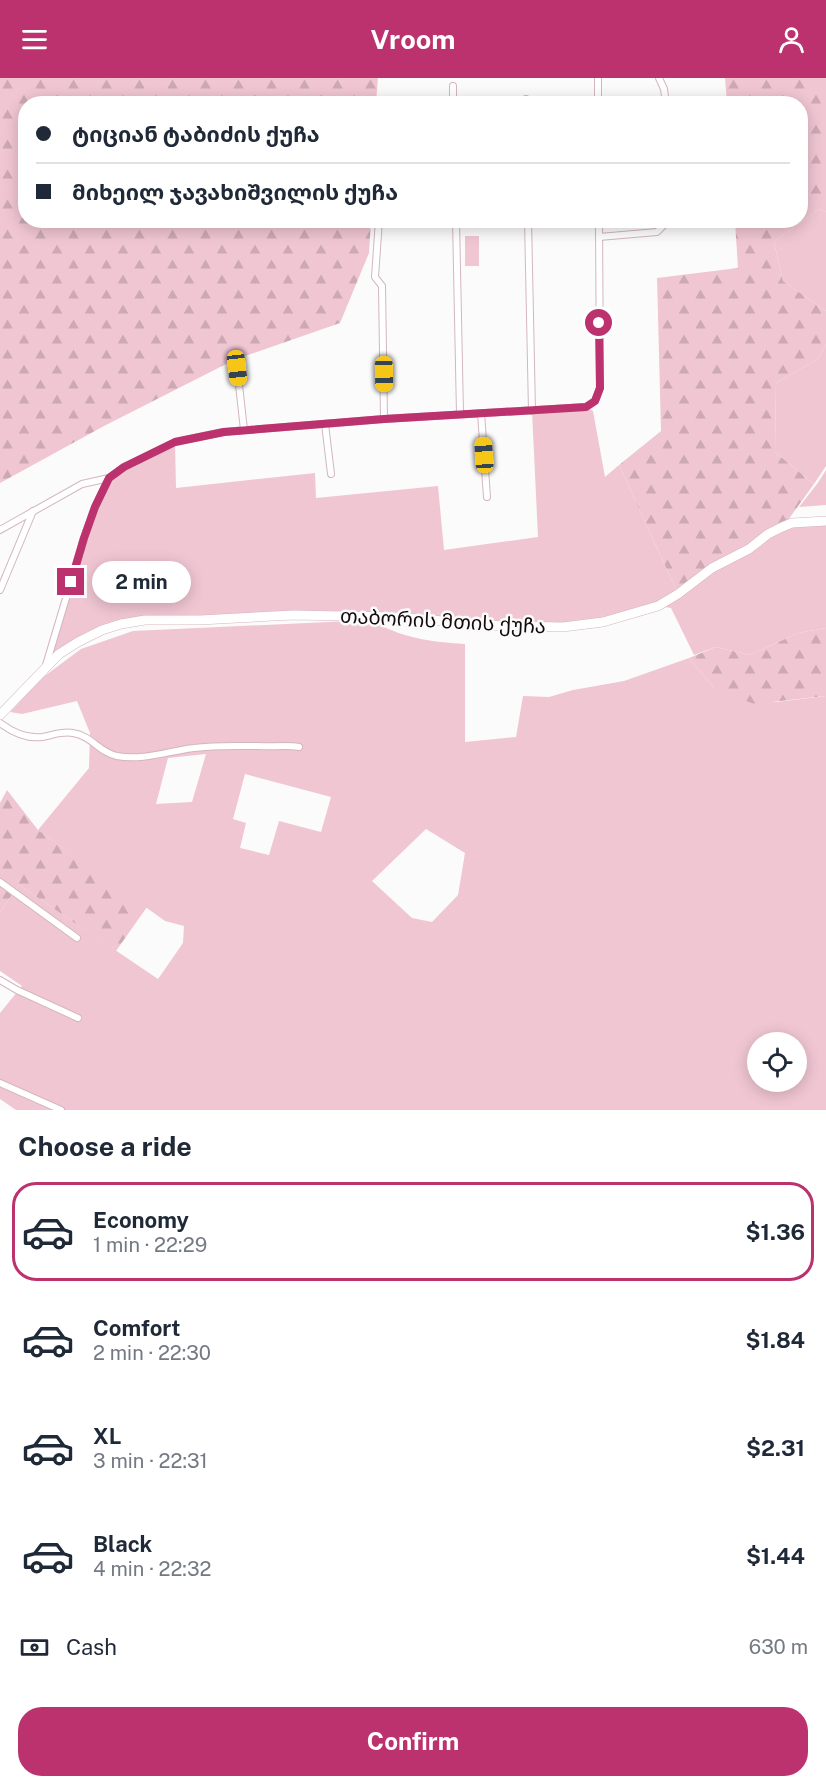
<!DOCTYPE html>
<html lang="en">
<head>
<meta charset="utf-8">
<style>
	:root { --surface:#fff; --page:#f6f6f7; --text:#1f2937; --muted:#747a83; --line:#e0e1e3; --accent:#bc326e }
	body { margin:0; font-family:"Public Sans","Noto Sans Georgian",sans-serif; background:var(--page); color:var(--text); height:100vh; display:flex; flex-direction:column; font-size:22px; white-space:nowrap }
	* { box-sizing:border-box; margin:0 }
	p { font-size:20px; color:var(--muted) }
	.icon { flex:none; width:33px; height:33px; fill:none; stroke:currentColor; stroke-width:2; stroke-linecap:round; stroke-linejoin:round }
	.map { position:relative; height:1032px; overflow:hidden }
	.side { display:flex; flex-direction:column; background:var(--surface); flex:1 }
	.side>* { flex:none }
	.guide { position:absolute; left:18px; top:18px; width:790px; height:132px; border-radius:24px; box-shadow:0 3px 15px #0003; display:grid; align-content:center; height:132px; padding:0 18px; background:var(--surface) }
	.tools { position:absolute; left:747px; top:954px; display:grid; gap:12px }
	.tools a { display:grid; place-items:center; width:60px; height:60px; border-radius:50%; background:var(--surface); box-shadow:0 3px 15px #0003; font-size:30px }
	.end { position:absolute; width:27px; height:27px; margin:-14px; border:8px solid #bc326e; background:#fff; box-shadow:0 0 0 3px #fff }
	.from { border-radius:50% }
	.bubble { position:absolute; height:42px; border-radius:21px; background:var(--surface); box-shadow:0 3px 15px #0003; font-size:20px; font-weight:700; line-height:42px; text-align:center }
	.car { position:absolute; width:18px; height:36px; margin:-18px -9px; border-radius:8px; box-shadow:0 0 4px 2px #0007; background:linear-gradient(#f5c518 24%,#345 0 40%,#f5c518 0 76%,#345 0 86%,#f5c518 0) }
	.guide b { display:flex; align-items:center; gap:21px; height:57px; font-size:22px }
	.guide b+b { border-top:2px solid var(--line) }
	.guide i { width:15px; height:15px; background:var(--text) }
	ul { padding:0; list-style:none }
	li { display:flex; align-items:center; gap:18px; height:99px; margin:0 12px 9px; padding:0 6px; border:3px solid transparent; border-radius:24px }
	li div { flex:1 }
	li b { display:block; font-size:22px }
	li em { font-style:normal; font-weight:700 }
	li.selected { border-color:var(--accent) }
	li>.icon { width:54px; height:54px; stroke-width:1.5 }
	h2 { padding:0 18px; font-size:27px; line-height:72px }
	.pay { display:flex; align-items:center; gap:15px; height:66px; padding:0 18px; font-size:22px }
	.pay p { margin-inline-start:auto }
	.action { display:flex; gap:12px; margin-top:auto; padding:12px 18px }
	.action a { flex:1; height:69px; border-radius:24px; background:var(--accent); color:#fff; font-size:24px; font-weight:700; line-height:69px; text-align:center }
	header { display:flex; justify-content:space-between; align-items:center; height:78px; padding:0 18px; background:var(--accent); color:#fff; font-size:27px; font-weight:700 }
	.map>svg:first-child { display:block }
	.green { fill:#f0c6d3; fill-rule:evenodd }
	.forest { fill:url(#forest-firs) }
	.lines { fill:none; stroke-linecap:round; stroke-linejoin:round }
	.minor-casing { stroke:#d4b6bf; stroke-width:8 }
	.secondary-casing { stroke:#d4b6bf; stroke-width:10 }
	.minor { stroke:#fff; stroke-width:6 }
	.secondary { stroke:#fff; stroke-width:9 }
	.route { stroke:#bc326e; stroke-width:8 }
	.labels { text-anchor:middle; stroke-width:5; stroke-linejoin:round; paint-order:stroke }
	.street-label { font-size:20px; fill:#130a0d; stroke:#fbfbfb }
</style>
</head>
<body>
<header><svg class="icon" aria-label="menu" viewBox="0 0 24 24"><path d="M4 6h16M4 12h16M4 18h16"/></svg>Vroom<svg class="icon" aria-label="person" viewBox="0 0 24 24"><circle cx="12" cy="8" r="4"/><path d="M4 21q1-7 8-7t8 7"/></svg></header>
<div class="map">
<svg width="826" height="1032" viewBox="0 0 826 1032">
	<defs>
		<pattern id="forest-firs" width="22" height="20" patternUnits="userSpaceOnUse" patternTransform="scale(1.5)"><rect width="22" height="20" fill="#f0c6d3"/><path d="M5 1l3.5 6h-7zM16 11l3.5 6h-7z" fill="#cda9b4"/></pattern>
	</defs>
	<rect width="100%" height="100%" fill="#fbfbfb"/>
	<g class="green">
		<path d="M819 131 826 134V233L783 203 774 164Z"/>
		<rect x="465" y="158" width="14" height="30"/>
		<path d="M826 266V388L814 406 775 374 776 305 818 281Z"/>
		<path d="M586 329 593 333 605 399 619 387 678 516 782 449 826 445V550L798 555 750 577 716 569 694 577 671 530 658 528 563 549 395 539 171 541 102 552 46 590 84 460 109 400 175 364 176 410 315 395 316 420 438 408 444 472 538 459 532 333Z"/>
		<path d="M826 392V427L799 429 817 406Z"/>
		<path d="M371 542C401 560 431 564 465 566V664L516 659 523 618 549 619 573 612 624 603 689 580 714 610 776 624 826 618V1032H16L0 1021V935L22 908 0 893V834L19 807 158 901 183 865 184 848 165 843 38 752 89 690 90 655 77 623 22 636 10 634 42 600 81 571 133 553ZM206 676 192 724 156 726 168 680ZM245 696 331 719 321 754 279 743 269 777 240 770 246 745 233 741ZM426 751 465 775 458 817 432 844 412 840 372 803ZM758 964H796V1004H758Z"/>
	</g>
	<g class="forest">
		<path d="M0 0H378L376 25 26 26V142L371 143 369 175 340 245 234 282 104 348 0 405Z"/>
		<path d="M725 0H826V134L819 131 774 164 783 203 826 233V266L818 281 776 305 775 374 814 406 788 442 678 516 619 387 661 353 657 200 738 190 735 143 801 142V26L727 25Z"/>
		<path d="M826 550V618L754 626 714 610 689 580 716 569 750 577 798 555Z"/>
		<path d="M7 712 38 752 147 829 116 873 19 807 0 834V725Z"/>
	</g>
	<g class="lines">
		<g class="minor-casing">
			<g id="minor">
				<path d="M598 0V26"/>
				<path d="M659 0 664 11 666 26"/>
				<path d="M453 8V26"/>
				<path d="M526 21V26"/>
				<path d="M379 142 375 199 382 208 384 341"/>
				<path d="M456 142 460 336"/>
				<path d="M528 142 532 333"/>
				<path d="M599 159 657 154 669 142"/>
				<path d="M237 289 244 352"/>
				<path d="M481 335 487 419"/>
				<path d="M325 346 331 396"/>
				<path d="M0 452 82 406 109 400"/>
				<path d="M0 512 33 433"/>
				<path d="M46 587 84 460 95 429 109 400 124 389 175 364 223 354 384 341 586 329 595 323 600 310 599 142"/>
				<path d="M0 645C12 654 27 661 42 659 53 657 62 653 73 655 92 658 100 675 117 678 142 683 169 673 194 670 215 667 236 668 258 668 272 669 286 667 299 669"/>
				<path d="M0 804 77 860"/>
				<path d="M0 902 17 912 78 940"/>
				<path d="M0 1005 61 1032"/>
			</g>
		</g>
		<g class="secondary-casing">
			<path id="secondary" d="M0 637 59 576 78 564 102 552 121 546 145 542H200L293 537 395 539 502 548 563 549 603 544 658 528 678 516 712 490 749 471 768 456 782 449 792 445 826 443"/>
		</g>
		<use href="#minor" class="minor"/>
		<use href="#secondary" class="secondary"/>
	</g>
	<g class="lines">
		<path class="route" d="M71 504 84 460 95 429 109 400 124 389 175 364 224 354 384 341 586 329 595 323 600 310 599 245"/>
	</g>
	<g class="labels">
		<g class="street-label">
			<text transform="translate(443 543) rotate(3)" y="7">თაბორის მთის ქუჩა</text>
		</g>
	</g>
</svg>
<div class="tools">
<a><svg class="icon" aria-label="locate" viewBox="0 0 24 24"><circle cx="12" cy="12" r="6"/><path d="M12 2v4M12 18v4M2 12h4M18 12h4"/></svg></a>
</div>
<i class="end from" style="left:599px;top:245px"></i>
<i class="end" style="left:71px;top:504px"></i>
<div class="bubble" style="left:92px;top:483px;width:99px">2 min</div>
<i class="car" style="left:237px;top:290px;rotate:173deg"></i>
<i class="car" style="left:384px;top:296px;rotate:179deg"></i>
<i class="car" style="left:484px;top:377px;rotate:356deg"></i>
<div class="guide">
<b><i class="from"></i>ტიციან ტაბიძის ქუჩა</b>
<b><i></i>მიხეილ ჯავახიშვილის ქუჩა</b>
</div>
</div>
<section class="side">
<h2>Choose a ride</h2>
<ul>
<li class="selected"><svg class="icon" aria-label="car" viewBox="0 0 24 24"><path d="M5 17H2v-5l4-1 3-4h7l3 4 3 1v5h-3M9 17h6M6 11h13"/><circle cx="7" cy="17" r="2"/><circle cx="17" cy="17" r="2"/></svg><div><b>Economy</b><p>1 min · 22:29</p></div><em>$1.36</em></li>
<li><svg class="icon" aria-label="car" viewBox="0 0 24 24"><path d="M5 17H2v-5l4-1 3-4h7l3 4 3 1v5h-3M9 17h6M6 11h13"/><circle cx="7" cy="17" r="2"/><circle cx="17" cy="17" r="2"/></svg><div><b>Comfort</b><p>2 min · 22:30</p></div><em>$1.84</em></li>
<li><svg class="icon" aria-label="car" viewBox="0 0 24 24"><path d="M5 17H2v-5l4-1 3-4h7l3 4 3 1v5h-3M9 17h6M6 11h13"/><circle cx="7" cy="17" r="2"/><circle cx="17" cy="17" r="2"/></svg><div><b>XL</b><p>3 min · 22:31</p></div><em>$2.31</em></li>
<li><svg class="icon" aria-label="car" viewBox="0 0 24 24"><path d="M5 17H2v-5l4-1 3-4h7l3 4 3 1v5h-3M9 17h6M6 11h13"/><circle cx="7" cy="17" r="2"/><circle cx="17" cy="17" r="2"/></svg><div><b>Black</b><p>4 min · 22:32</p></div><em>$1.44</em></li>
</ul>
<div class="pay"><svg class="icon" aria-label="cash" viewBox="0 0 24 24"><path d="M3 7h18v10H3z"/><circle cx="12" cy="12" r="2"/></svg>Cash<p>630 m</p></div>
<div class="action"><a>Confirm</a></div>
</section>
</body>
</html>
